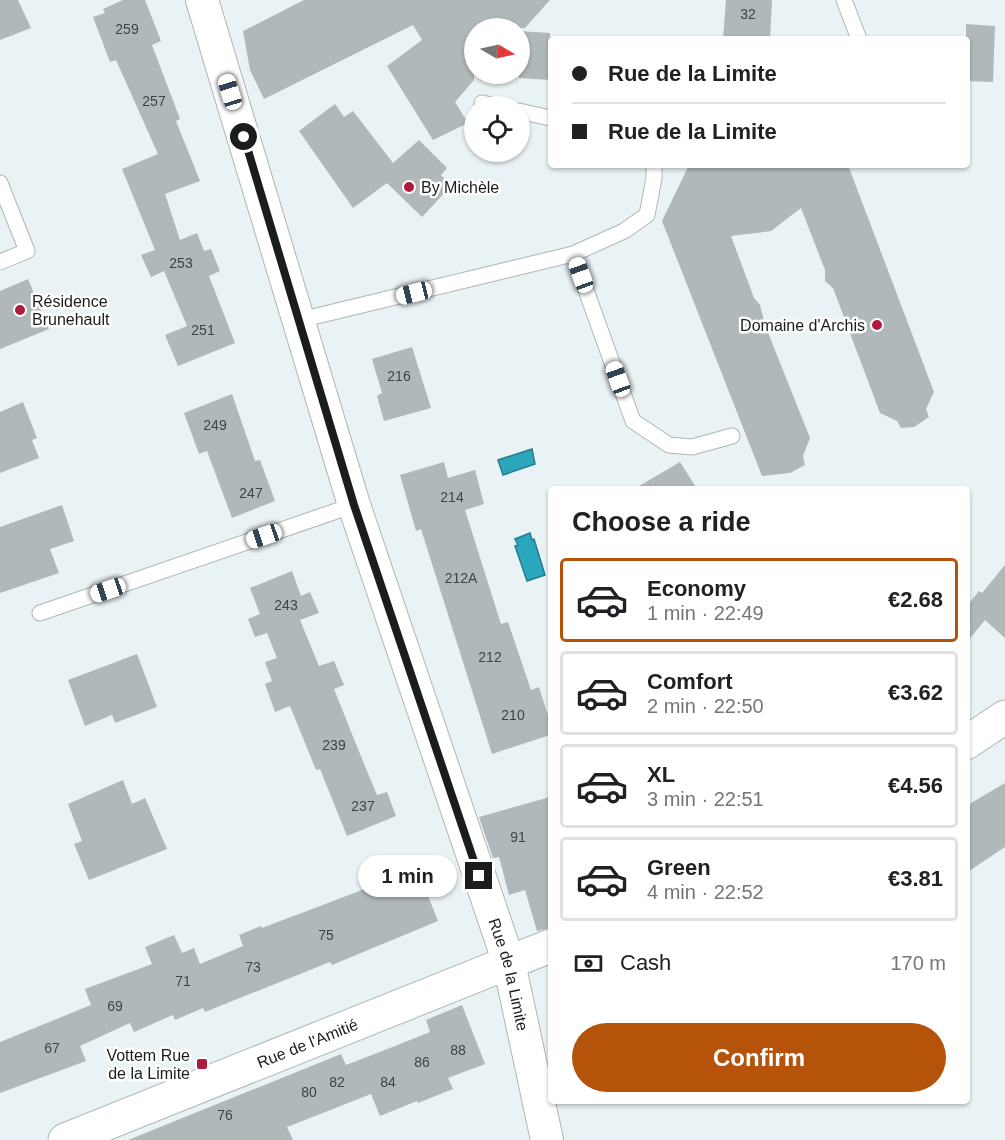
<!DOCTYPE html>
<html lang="en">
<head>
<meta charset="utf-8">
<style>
	:root { --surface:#fff; --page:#f2f2f2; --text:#202124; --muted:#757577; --line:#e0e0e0; --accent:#b45309 }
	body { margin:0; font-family:Helvetica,sans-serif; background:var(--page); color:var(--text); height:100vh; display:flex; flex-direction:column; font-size:22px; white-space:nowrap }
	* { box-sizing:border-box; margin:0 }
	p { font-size:20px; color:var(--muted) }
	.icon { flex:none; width:33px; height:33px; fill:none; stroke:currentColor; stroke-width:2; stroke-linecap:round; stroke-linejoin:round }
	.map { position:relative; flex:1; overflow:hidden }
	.sheet { position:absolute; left:548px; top:486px; width:422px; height:618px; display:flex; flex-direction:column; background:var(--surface); border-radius:6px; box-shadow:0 2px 4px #0004 }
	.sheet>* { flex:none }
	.guide { position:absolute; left:548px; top:36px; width:422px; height:132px; border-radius:6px; box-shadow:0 2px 4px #0004; display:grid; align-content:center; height:132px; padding:0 24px; background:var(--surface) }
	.needle { width:39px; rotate:99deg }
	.tools { position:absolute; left:464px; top:18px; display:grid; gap:12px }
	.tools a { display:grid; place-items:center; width:66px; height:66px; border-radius:50%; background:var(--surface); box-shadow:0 2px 4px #0004; font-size:30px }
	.end { position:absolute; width:27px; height:27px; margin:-14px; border:8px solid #1a1d1e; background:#fff; box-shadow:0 0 0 3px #fff }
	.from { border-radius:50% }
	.bubble { position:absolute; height:42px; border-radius:21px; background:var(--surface); box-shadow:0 2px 4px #0004; font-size:20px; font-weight:600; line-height:42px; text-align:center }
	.car { position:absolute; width:18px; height:36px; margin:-18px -9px; border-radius:8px; box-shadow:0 0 4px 2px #0007; background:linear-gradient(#fff 24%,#345 0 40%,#fff 0 76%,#345 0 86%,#fff 0) }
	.guide b { display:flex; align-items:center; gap:21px; height:57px; font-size:22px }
	.guide b+b { border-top:2px solid var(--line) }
	.guide i { width:15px; height:15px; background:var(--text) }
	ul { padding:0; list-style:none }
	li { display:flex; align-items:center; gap:18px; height:84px; margin:0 12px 9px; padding:0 12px; border:3px solid var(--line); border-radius:6px }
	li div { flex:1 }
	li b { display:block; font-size:22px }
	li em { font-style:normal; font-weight:600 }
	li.active { border-color:var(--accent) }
	li>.icon { width:54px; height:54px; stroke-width:1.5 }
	h2 { padding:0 24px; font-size:27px; line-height:72px }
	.pay { display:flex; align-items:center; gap:15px; height:66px; padding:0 24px; font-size:22px }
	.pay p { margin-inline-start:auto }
	.button { display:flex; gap:12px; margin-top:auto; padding:12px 24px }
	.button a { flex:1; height:69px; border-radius:36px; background:var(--accent); color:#fff; font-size:24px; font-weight:600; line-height:69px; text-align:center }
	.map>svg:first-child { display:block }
	.water { fill:#2aa6bd; stroke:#257d8d; stroke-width:1.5 }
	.building { fill:#b0b8ba }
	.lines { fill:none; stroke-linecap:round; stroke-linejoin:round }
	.lane-casing { stroke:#aeb6b8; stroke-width:17 }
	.street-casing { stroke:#aeb6b8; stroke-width:34 }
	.secondary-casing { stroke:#aeb6b8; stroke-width:35 }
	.lane { stroke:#fff; stroke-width:15 }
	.street { stroke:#fff; stroke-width:32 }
	.secondary { stroke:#fff; stroke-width:33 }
	.route { stroke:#1a1d1e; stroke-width:8 }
	.poi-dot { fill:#af1b3a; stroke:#fff; stroke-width:2 }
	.labels { text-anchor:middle; stroke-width:5; stroke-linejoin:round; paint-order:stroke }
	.number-label { font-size:14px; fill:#404445 }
	.poi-label { font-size:16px; fill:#1a1d1e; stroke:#fff; text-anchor:start }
	.street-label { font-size:16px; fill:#1a1d1e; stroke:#fff }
</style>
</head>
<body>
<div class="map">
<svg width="1005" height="1140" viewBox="0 0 1005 1140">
	<rect width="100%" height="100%" fill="#e9f2f4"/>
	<g class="water">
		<path d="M532 449 535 464 503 475 498 460Z"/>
		<path d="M530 533 532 540 534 539 545 575 527 581 515 546 518 545 515 539Z"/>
	</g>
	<g class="building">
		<path d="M0 0H18L31 28 0 40Z"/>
		<path d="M123 0H145L161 41 152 45 180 119 176 121 200 181 165 194 180 240 197 233 204 251 211 249 220 271 209 276 235 343 178 366 165 335 187 326 164 271 151 277 141 255 155 250 122 169 158 154 116 60 110 62 93 17 105 13 103 9Z"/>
		<path d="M304 0H550L525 28H474V80L455 102 468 123 433 140 387 66 422 40 413 25 264 99 250 70 243 31Z"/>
		<path d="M726 0H772L770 39H723Z"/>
		<path d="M966 24 995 26 993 82 966 81Z"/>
		<path d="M519 31 550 33V80L519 78Z"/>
		<path d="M335 104 344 117 353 111 393 163 419 140 447 168 441 175 451 186 422 217 387 183 353 208 299 131Z"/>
		<path d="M689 165H848L934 392 926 409 929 417 914 427 901 428 897 421 880 413 833 288 825 281V270L801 208 771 231 731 236 754 298 760 305 765 325 810 438 803 456 805 465 790 473 762 476 662 221Z"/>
		<path d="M28 279 49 329 0 349V291Z"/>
		<path d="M412 347 431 408 384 421 377 396 382 393 372 359Z"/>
		<path d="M232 394 255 461 260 460 275 501 232 518 207 451 199 454 184 413Z"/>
		<path d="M23 402 37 438 32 440 39 458 0 473V412Z"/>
		<path d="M444 462 448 478 475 470 484 504 465 510 501 624 508 622 531 690 539 687 550 722V735L492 754 421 529 416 531 400 475Z"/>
		<path d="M680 462 697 489H634Z"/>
		<path d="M62 505 74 541 50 549 59 573 0 593V527Z"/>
		<path d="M1005 565V638L985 620 966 643V607L979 591 982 593Z"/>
		<path d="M292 571 301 596 310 592 319 613 300 620 319 666 334 661 344 685 334 689 360 754 377 795 387 792 396 816 347 836 320 769 316 770 290 706 275 712 265 684 272 681 265 662 277 658 267 633 255 637 248 619 260 614 250 588Z"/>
		<path d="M137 654 157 707 115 723 112 715 85 726 68 680Z"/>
		<path d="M123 780 132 804 145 798 167 849 89 880 74 844 82 841 68 804Z"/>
		<path d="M1005 783V847L966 873V806Z"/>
		<path d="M550 797V928L537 931 525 890 509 895 499 857 493 858 479 817Z"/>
		<path d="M414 861 438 921 332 965 330 962 205 1012 203 1008 175 1020 173 1015 134 1032 130 1023 80 1046 86 1061 0 1093V1042L91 1005 85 989 152 964 145 947 174 935 182 953 194 948 200 964 243 946 239 935 261 926 262 928 370 887 366 877Z"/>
		<path d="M462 1005 485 1064 448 1078 453 1089 418 1103 417 1101 380 1116 371 1094 287 1127 293 1140H128L341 1054 346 1065 395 1046 430 1032 426 1020Z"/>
	</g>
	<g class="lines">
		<g class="lane-casing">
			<g id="lane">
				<path d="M844 0 859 39"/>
				<path d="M482 103 497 106"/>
				<path d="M519 111 550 118"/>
				<path d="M0 183 27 251 0 262"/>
				<path d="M573 254 633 421 669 445 692 447 732 436"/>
				<path d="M300 320 573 254 624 231 647 215 654 178V165"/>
				<path d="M40 613 354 505"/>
			</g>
		</g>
		<g class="street-casing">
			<g id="street">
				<path id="s1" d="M202 0 354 505 509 963 547 1140"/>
			</g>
		</g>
		<g class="secondary-casing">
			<g id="secondary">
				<path d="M966 743 1005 717"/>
				<path id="s2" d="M65 1140 550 946"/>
			</g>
		</g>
		<use href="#lane" class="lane"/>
		<use href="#street" class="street"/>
		<use href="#secondary" class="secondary"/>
	</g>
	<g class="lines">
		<path class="route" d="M244 137 354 505 479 876"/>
	</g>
	<g class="poi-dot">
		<circle cx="409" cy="187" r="6"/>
		<circle cx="20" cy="310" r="6"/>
		<circle cx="877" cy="325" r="6"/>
		<rect x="196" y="1058" width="12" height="12" rx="3"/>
	</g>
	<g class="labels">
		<g class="number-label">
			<text x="748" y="19">32</text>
			<text x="127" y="34">259</text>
			<text x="154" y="106">257</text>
			<text x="181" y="268">253</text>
			<text x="203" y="335">251</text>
			<text x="399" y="381">216</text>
			<text x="215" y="430">249</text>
			<text x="251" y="498">247</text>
			<text x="452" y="502">214</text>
			<text x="461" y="583">212A</text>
			<text x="286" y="610">243</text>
			<text x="490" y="662">212</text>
			<text x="513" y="720">210</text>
			<text x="334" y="750">239</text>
			<text x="363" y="811">237</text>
			<text x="518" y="842">91</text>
			<text x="326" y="940">75</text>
			<text x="253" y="972">73</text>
			<text x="183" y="986">71</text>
			<text x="115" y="1011">69</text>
			<text x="52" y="1053">67</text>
			<text x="458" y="1055">88</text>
			<text x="422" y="1067">86</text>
			<text x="337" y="1087">82</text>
			<text x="388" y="1087">84</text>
			<text x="309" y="1097">80</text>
			<text x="225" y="1120">76</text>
		</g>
		<g class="poi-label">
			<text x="421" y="193">By Michèle</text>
			<text x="32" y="307">Résidence<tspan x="32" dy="18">Brunehault</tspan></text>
			<text x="865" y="331" text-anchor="end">Domaine d'Archis</text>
			<text x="190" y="1061" text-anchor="end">Vottem Rue<tspan x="190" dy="18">de la Limite</tspan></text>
		</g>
		<g class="street-label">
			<text dy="6" stroke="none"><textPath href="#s1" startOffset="1022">Rue de la Limite</textPath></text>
			<text dy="6" stroke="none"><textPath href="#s2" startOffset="261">Rue de l'Amitié</textPath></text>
		</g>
	</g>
</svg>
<div class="tools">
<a><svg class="needle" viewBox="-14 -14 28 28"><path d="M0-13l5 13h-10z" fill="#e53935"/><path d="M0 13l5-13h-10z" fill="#757577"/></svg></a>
<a><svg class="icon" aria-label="locate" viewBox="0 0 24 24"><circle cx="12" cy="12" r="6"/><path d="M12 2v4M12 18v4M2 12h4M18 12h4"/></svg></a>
</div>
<i class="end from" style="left:244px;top:137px"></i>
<i class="end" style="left:479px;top:876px"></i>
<div class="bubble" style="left:358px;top:855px;width:99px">1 min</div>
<i class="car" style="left:230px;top:92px;rotate:343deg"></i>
<i class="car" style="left:581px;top:275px;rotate:340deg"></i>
<i class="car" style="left:414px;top:293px;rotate:256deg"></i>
<i class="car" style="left:618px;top:379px;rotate:340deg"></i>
<i class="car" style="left:264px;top:536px;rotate:251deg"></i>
<i class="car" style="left:108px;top:590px;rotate:251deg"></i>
<div class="guide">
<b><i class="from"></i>Rue de la Limite</b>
<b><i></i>Rue de la Limite</b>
</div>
<section class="sheet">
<h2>Choose a ride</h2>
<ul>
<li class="active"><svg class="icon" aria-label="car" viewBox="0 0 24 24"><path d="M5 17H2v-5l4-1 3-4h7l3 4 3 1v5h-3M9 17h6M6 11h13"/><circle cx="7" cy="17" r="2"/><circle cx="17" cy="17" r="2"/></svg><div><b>Economy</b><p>1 min · 22:49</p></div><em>€2.68</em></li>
<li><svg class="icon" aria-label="car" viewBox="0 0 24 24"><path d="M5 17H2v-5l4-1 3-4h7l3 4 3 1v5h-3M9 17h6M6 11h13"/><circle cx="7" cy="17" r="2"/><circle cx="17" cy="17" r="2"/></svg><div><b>Comfort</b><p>2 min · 22:50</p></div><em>€3.62</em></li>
<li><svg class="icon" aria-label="car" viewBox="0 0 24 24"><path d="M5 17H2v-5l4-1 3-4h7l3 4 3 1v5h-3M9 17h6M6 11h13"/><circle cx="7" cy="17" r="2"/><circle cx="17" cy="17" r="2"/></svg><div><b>XL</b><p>3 min · 22:51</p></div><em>€4.56</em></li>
<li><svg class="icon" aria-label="car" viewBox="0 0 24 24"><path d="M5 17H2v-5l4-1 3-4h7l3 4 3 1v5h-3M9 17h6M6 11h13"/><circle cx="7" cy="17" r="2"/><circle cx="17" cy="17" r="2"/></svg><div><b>Green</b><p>4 min · 22:52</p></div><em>€3.81</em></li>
</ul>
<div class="pay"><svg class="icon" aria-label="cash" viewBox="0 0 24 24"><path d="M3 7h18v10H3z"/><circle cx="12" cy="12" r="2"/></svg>Cash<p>170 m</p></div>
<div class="button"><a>Confirm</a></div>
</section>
</div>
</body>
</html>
